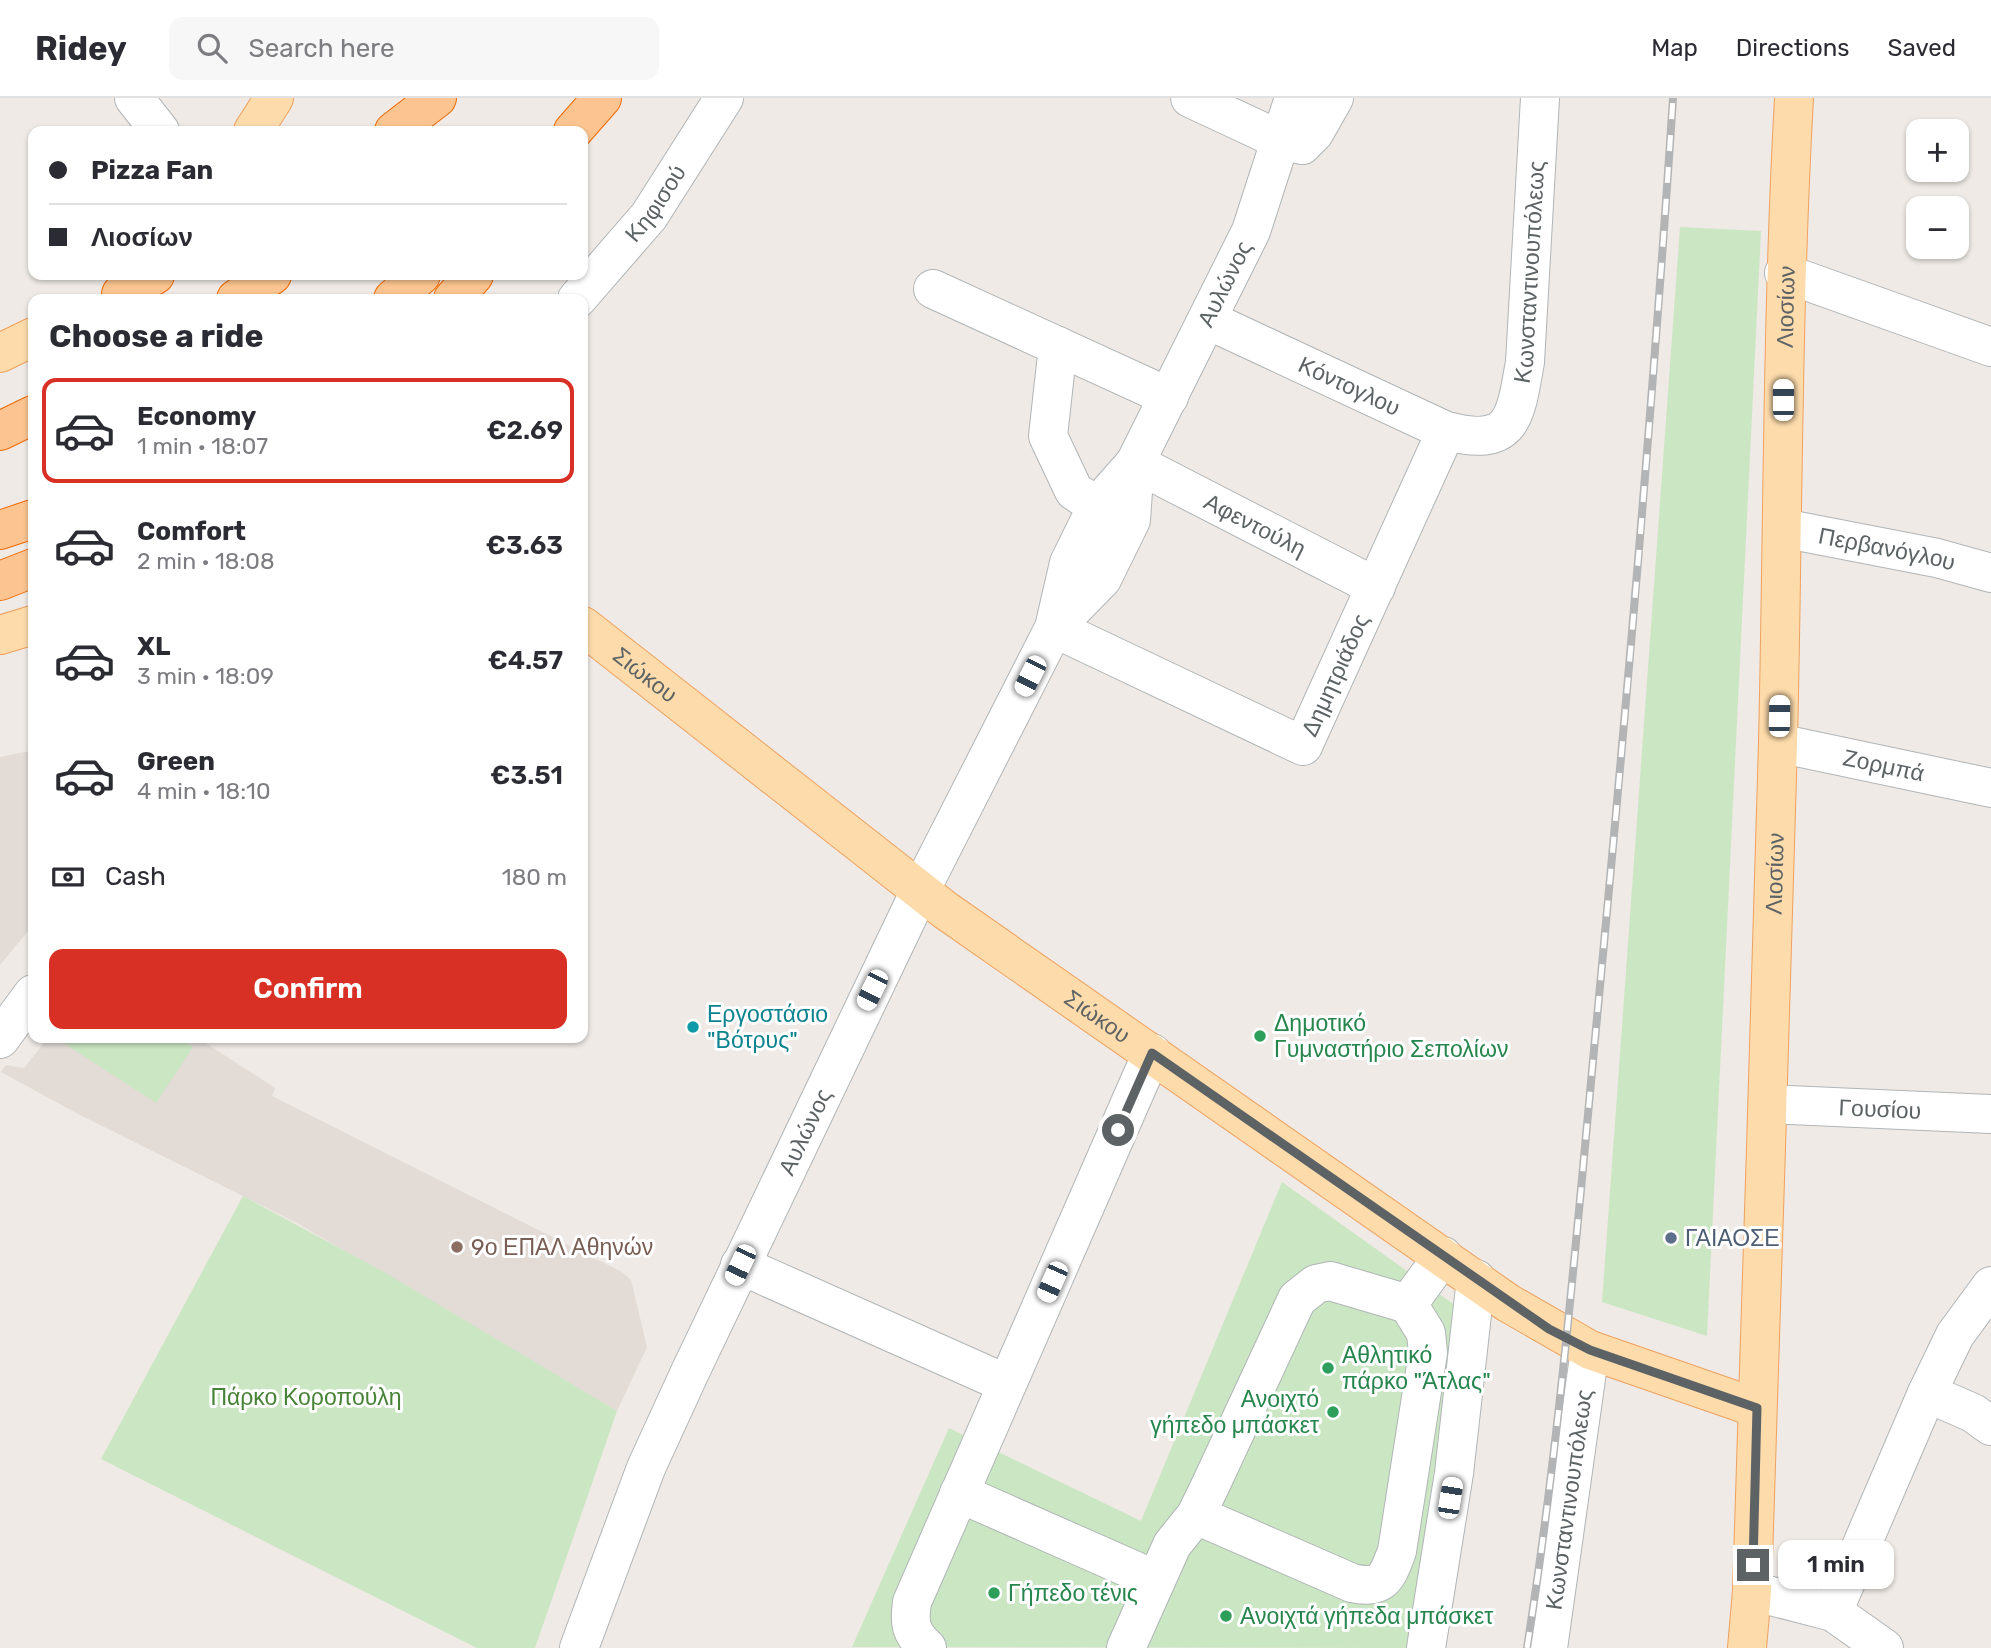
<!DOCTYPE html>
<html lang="en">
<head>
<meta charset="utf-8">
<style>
	:root { --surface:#fff; --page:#f7f7f7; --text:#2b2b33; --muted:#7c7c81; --line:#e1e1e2; --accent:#d93025 }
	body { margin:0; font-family:Rubik,sans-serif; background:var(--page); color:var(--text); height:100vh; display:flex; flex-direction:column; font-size:26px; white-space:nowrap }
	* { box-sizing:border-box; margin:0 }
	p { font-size:23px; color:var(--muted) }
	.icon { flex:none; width:38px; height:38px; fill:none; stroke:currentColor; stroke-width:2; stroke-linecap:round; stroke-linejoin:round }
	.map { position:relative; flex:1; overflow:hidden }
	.sheet { position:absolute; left:28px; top:196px; width:560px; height:749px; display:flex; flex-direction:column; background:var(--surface); border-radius:14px; box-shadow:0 2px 5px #0004 }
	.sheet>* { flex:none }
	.hud { position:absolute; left:28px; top:28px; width:560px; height:154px; border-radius:14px; box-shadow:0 2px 5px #0004; display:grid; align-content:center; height:154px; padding:0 21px; background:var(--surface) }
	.buttons { position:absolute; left:1906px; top:21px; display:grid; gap:14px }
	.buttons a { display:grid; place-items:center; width:63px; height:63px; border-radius:14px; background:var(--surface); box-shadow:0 2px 5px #0004; font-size:35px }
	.end { position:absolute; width:32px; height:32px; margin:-16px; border:9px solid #5d6365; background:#fff; box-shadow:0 0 0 4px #fff }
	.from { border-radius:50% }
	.bubble { position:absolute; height:49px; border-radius:14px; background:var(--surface); box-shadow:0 2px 5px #0004; font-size:23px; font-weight:600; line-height:49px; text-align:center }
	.car { position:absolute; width:21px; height:42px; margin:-21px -10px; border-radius:9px; box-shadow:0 0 5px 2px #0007; background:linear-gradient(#fff 24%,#345 0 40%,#fff 0 76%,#345 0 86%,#fff 0) }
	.hud b { display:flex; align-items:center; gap:24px; height:66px; font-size:26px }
	.hud b+b { border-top:2px solid var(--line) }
	.hud i { width:18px; height:18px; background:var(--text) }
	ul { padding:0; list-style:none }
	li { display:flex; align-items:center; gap:21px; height:105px; margin:0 14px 10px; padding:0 7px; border:4px solid transparent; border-radius:14px }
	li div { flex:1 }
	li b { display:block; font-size:26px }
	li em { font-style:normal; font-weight:600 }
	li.current { border-color:var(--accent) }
	li>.icon { width:63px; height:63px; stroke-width:1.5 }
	h2 { padding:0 21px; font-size:32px; line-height:84px }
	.pay { display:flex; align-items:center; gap:18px; height:77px; padding:0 21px; font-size:26px }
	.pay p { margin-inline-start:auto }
	.action { display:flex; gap:14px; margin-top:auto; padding:14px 21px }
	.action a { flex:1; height:80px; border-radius:14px; background:var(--accent); color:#fff; font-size:28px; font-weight:600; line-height:80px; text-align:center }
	header { display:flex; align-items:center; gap:42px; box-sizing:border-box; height:98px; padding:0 35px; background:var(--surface); border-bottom:2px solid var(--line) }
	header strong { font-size:33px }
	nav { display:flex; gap:38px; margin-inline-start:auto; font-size:24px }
	.search { width:490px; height:63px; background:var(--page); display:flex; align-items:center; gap:18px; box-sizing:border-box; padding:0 24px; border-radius:14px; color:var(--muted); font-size:26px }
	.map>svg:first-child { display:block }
	.education { fill:#e2dbd6 }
	.green { fill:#cbe6c2 }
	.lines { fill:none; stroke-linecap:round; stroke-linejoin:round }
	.minor-casing { stroke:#b0b5b7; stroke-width:40 }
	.major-casing { stroke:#efa15e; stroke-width:40 }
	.highway-casing { stroke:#f06a04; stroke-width:40 }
	.minor { stroke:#fff; stroke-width:38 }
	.major { stroke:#fddbab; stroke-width:38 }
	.highway { stroke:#fbc490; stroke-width:38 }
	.rail-casing { stroke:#b3b4b5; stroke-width:8 }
	.rail { stroke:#fff; stroke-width:5; stroke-dasharray:16; stroke-linecap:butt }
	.route { stroke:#5d6365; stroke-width:9 }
	.culture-dot { fill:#0f9aa8; stroke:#fff; stroke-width:2.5 }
	.leisure-dot { fill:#2e9e5b; stroke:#fff; stroke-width:2.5 }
	.service-dot { fill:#5c6f8a; stroke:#fff; stroke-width:2.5 }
	.education-dot { fill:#8d6e63; stroke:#fff; stroke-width:2.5 }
	.labels { text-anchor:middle; stroke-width:6; stroke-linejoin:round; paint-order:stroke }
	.street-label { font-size:23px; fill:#5d6365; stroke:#fff }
	.culture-label { font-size:23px; fill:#0d838f; stroke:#fff; text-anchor:start }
	.leisure-label { font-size:23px; fill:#27864d; stroke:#fff; text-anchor:start }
	.service-label { font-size:23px; fill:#4e5e75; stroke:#fff; text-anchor:start }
	.education-label { font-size:23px; fill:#785e54; stroke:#fff; text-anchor:start }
	.park-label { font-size:23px; fill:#468336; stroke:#fff }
</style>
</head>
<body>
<header>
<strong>Ridey</strong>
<div class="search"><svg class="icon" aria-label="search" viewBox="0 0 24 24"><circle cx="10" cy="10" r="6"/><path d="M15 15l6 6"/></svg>Search here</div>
<nav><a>Map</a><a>Directions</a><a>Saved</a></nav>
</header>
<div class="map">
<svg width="1991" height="1550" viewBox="0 0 1991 1550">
	<rect width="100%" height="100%" fill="#efeae5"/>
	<g class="education">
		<path d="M30 653 33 663V827L0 867V659Z"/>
		<path d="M37 940H198L275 990 272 998 622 1174 631 1182 647 1249 617 1313 297 1125 80 1017 1 974 6 967 24 970 44 945Z"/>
	</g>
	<g class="green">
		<path d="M1680 129 1761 133 1707 1238 1602 1204Z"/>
		<path d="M64 940H179L193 949 156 1005 62 944Z"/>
		<path d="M1282 1084 1459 1210 1407 1550 852 1549 949 1330 1141 1423Z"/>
		<path d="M243 1098 384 1174 617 1313 535 1550H477L101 1361Z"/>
	</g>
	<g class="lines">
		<g class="minor-casing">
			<g id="minor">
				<path d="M134 0 160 33"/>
				<path d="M1190 0 1280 42 1302 47 1314 35 1334 0"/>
				<path d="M1784 175 1991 249"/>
				<path d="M933 191 1169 299"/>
				<path id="s1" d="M577 201 649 118 724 0"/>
				<path id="s2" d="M1208 222 1446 333C1513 350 1515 321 1525 264L1540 0"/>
				<path d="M1058 248 1048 338 1074 393 1097 408"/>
				<path id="s3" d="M1782 430 1937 460 1991 475"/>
				<path id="s4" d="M1376 489 1135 365 1131 422 1102 481 1054 530 1303 648 1446 333"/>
				<path id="s5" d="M1778 645 1991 690"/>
				<path d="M0 941 33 896"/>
				<path id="s6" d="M1768 1006 1991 1016"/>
				<path d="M740 1167 1007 1286"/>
				<path d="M1927 1295 1973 1315 1991 1328"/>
				<path d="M959 1395 1156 1482"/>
				<path d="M1196 1417 1352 1485C1383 1492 1387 1480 1397 1453L1428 1255 1426 1235 1408 1206"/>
				<path d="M1752 1493 1833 1514 1884 1550"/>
				<path d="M1833 1514 1927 1295 1955 1237 1991 1188"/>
				<path id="s7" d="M579 1550 646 1370 690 1274 920 793 1054 530 1069 465 1097 408 1135 365 1251 133 1294 0"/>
				<path d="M927 1550C910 1535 909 1525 912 1504L1152 955"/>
				<path d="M1126 1550 1172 1447 1196 1417 1212 1384 1297 1201 1316 1186 1330 1183 1408 1206 1443 1158"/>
				<path d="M1426 1550 1454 1375 1476 1181"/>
				<path id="s8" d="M1548 1550 1590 1252"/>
			</g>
		</g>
		<g class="major-casing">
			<g id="major">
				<path d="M253 33 274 0"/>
				<path d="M0 255 33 239"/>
				<path id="s9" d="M583 528 945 812 1508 1205 1590 1252 1757 1310"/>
				<path d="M0 537 33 527"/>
				<path id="s10" d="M1747 1550 1752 1493C1759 1210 1772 928 1778 645 1783 430 1782 215 1794 0"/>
			</g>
		</g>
		<g class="highway-casing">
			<g id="highway">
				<path d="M394 33 437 0"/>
				<path d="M573 33 602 0"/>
				<path d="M121 196 155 177"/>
				<path d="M236 201 272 177"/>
				<path d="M393 201 421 177"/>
				<path d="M453 201 474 177"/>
				<path d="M0 333 33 317"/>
				<path d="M0 432 33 421"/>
				<path d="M0 483 33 470"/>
			</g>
		</g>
		<use href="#minor" class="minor"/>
		<use href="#major" class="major"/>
		<use href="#highway" class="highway"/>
		<g class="rail-casing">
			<path id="rail" d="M1527 1550C1560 1341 1577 1131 1597 920 1626 614 1653 307 1673 0"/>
		</g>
		<use href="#rail" class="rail"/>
	</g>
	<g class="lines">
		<path class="route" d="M1118 1032 1152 955 1549 1231 1590 1252 1757 1310 1753 1467"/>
	</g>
	<circle class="culture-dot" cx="693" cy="929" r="7"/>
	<g class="leisure-dot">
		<circle cx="1260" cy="938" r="7"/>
		<circle cx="1328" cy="1270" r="7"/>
		<circle cx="1333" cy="1314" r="7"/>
		<circle cx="994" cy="1495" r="7"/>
		<circle cx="1226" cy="1518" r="7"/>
	</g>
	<circle class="service-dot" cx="1671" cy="1140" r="7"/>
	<circle class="education-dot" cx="457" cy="1149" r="7"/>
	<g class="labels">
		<g class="street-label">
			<text dy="8" stroke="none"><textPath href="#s1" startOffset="124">Κηφισού</textPath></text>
			<text dy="8" stroke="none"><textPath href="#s2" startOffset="483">Κωνσταντινουπόλεως</textPath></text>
			<text dy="8" stroke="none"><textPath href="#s7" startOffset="1514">Αυλώνος</textPath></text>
			<text dy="8" stroke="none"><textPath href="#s10" startOffset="1342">Λιοσίων</textPath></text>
			<text dy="8" stroke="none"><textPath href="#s2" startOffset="156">Κόντογλου</textPath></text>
			<text transform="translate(1255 427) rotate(27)" y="8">Αφεντούλη</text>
			<text dy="8" stroke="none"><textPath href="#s3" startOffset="107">Περβανόγλου</textPath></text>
			<text dy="8" stroke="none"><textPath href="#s9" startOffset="79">Σιώκου</textPath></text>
			<text dy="8" stroke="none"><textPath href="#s4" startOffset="816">Δημητριάδος</textPath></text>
			<text dy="8" stroke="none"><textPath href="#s5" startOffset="108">Ζορμπά</textPath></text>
			<text dy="8" stroke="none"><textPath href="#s10" startOffset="775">Λιοσίων</textPath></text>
			<text dy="8" stroke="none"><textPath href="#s9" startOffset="646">Σιώκου</textPath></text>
			<text dy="8" stroke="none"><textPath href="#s6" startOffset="112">Γουσίου</textPath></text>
			<text dy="8" stroke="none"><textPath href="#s7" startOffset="564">Αυλώνος</textPath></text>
			<text dy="8" stroke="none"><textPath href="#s8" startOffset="150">Κωνσταντινουπόλεως</textPath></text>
		</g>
		<g class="culture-label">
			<text x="707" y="924">Εργοστάσιο<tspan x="707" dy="26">"Βότρυς"</tspan></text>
		</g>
		<g class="leisure-label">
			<text x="1274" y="933">Δημοτικό<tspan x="1274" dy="26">Γυμναστήριο Σεπολίων</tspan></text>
			<text x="1342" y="1265">Αθλητικό<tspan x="1342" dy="26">πάρκο "Άτλας"</tspan></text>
			<text x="1319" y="1309" text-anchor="end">Ανοιχτό<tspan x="1319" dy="26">γήπεδο μπάσκετ</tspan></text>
			<text x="1008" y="1503">Γήπεδο τένις</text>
			<text x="1240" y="1526">Ανοιχτά γήπεδα μπάσκετ</text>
		</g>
		<g class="service-label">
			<text x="1685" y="1148">ΓΑΙΑΟΣΕ</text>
		</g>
		<g class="education-label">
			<text x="471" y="1157">9ο ΕΠΑΛ Αθηνών</text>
		</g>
		<g class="park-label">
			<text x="306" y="1307">Πάρκο Κοροπούλη</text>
		</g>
	</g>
</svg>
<div class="buttons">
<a>+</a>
<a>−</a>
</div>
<i class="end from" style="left:1118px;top:1032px"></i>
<i class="end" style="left:1753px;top:1467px"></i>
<div class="bubble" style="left:1778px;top:1442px;width:116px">1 min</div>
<i class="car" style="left:1783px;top:302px;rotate:0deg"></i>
<i class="car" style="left:1030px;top:578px;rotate:207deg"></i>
<i class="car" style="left:1779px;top:618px;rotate:1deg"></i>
<i class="car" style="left:872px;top:892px;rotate:206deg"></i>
<i class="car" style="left:740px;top:1167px;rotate:205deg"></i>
<i class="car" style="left:1052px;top:1184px;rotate:204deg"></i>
<i class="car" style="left:1450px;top:1400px;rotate:9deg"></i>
<div class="hud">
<b><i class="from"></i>Pizza Fan</b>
<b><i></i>Λιοσίων</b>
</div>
<section class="sheet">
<h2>Choose a ride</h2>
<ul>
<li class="current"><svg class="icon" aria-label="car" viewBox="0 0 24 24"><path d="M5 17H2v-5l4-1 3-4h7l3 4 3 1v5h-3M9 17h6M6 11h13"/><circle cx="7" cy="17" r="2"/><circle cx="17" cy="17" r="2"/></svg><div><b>Economy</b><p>1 min · 18:07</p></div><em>€2.69</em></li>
<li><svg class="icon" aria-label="car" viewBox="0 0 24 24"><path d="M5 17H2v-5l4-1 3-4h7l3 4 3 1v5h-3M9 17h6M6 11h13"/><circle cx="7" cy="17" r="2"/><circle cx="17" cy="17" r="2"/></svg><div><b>Comfort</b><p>2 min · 18:08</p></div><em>€3.63</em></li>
<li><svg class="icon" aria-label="car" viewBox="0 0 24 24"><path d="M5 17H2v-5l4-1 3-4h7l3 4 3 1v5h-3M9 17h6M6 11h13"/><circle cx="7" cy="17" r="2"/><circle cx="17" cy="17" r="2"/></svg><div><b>XL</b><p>3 min · 18:09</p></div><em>€4.57</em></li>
<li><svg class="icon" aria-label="car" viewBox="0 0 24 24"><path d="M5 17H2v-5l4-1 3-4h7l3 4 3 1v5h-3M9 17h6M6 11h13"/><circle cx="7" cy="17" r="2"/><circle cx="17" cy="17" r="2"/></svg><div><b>Green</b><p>4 min · 18:10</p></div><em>€3.51</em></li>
</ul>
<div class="pay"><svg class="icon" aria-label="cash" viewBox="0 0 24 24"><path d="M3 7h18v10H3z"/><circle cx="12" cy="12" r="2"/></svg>Cash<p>180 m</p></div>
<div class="action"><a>Confirm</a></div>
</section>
</div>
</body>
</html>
